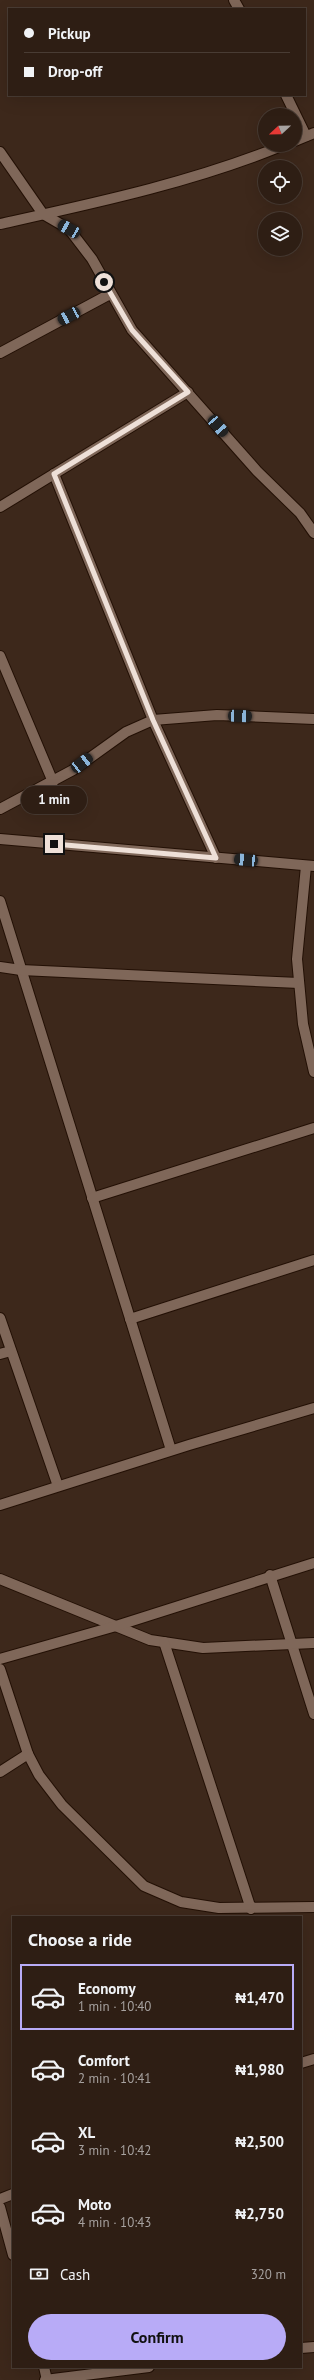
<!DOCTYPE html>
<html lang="en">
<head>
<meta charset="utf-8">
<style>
	:root { --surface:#2e1e14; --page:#36271d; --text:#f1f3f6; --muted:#a7a2a0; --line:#493c34; --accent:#b8abf7 }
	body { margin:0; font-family:"PT Sans",sans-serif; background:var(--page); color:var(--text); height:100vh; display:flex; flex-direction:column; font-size:15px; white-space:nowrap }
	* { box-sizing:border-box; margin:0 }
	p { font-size:13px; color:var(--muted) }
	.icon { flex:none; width:22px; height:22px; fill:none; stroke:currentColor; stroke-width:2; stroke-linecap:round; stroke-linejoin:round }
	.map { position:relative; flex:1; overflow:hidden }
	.sheet { position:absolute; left:12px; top:1916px; width:290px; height:452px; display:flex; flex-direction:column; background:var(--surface); border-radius:0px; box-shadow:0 4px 16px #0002,0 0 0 1px var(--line) }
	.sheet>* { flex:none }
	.banner { position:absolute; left:8px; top:8px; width:298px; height:88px; border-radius:0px; box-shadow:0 4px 16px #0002,0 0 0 1px var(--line); display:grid; align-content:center; height:88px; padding:0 16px; background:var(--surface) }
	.needle { width:26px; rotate:248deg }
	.controls { position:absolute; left:258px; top:108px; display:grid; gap:8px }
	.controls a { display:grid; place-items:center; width:44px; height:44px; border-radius:50%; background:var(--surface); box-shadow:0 4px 16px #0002,0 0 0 1px var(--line); font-size:20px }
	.end { position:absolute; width:18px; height:18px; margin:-9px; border:5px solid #eee0d8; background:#111; box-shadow:0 0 0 2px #111 }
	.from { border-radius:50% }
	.bubble { position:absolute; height:28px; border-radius:14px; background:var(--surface); box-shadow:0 4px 16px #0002,0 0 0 1px var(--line); font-size:13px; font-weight:800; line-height:28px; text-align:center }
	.car { position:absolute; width:12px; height:24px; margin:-12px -6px; border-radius:5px; box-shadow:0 0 3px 1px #0007; background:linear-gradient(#222 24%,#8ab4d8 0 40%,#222 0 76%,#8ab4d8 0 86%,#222 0) }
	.banner b { display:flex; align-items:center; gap:14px; height:38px; font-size:15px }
	.banner b+b { border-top:1px solid var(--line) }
	.banner i { width:10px; height:10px; background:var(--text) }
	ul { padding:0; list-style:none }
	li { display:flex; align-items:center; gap:12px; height:66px; margin:0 8px 6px; padding:0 8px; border:2px solid transparent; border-radius:0px }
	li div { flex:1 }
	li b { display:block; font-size:15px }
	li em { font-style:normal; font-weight:800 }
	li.current { border-color:var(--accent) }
	li>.icon { width:36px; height:36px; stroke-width:1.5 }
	h2 { padding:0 16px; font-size:18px; line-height:48px }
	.pay { display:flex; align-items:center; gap:10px; height:44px; padding:0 16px; font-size:15px }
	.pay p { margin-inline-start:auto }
	.primary-button { display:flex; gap:8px; margin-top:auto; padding:8px 16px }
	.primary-button a { flex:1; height:46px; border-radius:24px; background:var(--accent); color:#111; font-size:16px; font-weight:800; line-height:46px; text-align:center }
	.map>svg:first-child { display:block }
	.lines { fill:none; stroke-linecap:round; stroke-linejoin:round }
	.minor-casing { stroke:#231005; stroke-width:12 }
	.tertiary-casing { stroke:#231005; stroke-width:12 }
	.minor { stroke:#7f6759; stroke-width:10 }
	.tertiary { stroke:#7f6759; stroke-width:10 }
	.route { stroke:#eee0d8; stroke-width:5 }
</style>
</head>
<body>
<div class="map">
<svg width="314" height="2380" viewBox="0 0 314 2380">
	<rect width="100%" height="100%" fill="#3d281b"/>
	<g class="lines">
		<g class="minor-casing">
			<g id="minor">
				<path d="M234 0 239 9"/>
				<path d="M286 95 306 136"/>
				<path d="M0 152 43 214 69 229 92 259 132 330 257 471 300 513 314 533"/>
				<path d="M0 353 110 294"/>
				<path d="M54 474 153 720 216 858"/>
				<path d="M0 507 188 392"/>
				<path d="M0 656 53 782"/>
				<path d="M0 809 73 770 126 732 153 720 217 715 314 719"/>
				<path d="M0 839 314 866"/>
				<path d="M306 866 297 959 303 1024 314 1072"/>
				<path d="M0 901 171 1450"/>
				<path d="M0 967 21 970 299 983"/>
				<path d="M92 1198 314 1128"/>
				<path d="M0 1318 58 1486"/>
				<path d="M130 1319 314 1260"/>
				<path d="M0 1354 11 1351"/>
				<path d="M0 1505 189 1445 314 1408"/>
				<path d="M270 1575 314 1714"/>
				<path d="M0 1579 150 1640 203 1648 314 1643"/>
				<path d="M164 1642 251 1909"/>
				<path d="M0 1659 116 1626 314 1563"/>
				<path d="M0 1669 28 1754 39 1775 62 1805 144 1886 181 1902 219 1908 314 1907"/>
				<path d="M0 1772 28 1754"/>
				<path d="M301 2063 314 2059"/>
				<path d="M0 2199 13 2194"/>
				<path d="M0 2207 13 2255"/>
				<path d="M301 2348 314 2347"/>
				<path d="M44 2367 47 2380"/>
				<path d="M45 2380 149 2367"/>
			</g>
		</g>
		<g class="tertiary-casing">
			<g id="tertiary">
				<path d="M295 141 314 133"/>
				<path d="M0 224C95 203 194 182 284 145"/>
			</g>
		</g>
		<use href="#minor" class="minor"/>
		<use href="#tertiary" class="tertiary"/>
	</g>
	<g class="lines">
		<path class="route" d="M54 844 216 858 153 720 54 474 188 392 132 330 104 282"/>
	</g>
</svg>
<div class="controls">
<a><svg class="needle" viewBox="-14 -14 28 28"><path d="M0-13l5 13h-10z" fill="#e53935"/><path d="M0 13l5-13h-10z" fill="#a7a2a0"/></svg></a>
<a><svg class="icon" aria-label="locate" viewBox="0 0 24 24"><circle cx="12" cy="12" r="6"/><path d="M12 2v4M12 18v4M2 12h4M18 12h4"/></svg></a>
<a><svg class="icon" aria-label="layers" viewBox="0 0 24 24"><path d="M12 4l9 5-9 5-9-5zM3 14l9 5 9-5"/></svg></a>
</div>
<i class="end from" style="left:104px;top:282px"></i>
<i class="end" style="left:54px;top:844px"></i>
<div class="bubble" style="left:21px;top:786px;width:66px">1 min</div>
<i class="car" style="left:69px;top:229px;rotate:300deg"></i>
<i class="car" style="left:69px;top:316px;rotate:242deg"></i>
<i class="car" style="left:218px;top:426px;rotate:139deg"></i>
<i class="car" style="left:240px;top:716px;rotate:92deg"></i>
<i class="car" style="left:82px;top:763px;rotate:52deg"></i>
<i class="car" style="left:246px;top:860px;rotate:275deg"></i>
<div class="banner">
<b><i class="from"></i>Pickup</b>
<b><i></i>Drop-off</b>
</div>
<section class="sheet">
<h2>Choose a ride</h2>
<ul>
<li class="current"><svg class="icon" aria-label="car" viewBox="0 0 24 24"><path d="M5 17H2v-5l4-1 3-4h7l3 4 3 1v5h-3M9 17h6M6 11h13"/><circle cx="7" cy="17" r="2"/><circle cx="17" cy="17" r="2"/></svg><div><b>Economy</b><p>1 min · 10:40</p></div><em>₦1,470</em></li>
<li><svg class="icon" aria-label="car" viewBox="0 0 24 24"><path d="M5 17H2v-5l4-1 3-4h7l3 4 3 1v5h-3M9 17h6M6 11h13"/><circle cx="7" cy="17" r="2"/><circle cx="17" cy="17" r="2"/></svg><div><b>Comfort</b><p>2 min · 10:41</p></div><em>₦1,980</em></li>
<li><svg class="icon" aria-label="car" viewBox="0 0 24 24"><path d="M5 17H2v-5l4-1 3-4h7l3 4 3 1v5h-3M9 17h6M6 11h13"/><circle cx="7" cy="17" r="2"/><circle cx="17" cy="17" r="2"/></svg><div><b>XL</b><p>3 min · 10:42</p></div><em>₦2,500</em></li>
<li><svg class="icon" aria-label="car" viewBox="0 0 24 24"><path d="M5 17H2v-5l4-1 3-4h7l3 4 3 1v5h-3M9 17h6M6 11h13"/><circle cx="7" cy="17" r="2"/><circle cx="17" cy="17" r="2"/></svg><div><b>Moto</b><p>4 min · 10:43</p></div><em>₦2,750</em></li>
</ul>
<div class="pay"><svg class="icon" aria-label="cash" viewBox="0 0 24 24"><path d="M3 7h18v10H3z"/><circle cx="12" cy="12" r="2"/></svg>Cash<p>320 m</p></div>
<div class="primary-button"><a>Confirm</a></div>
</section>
</div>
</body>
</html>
